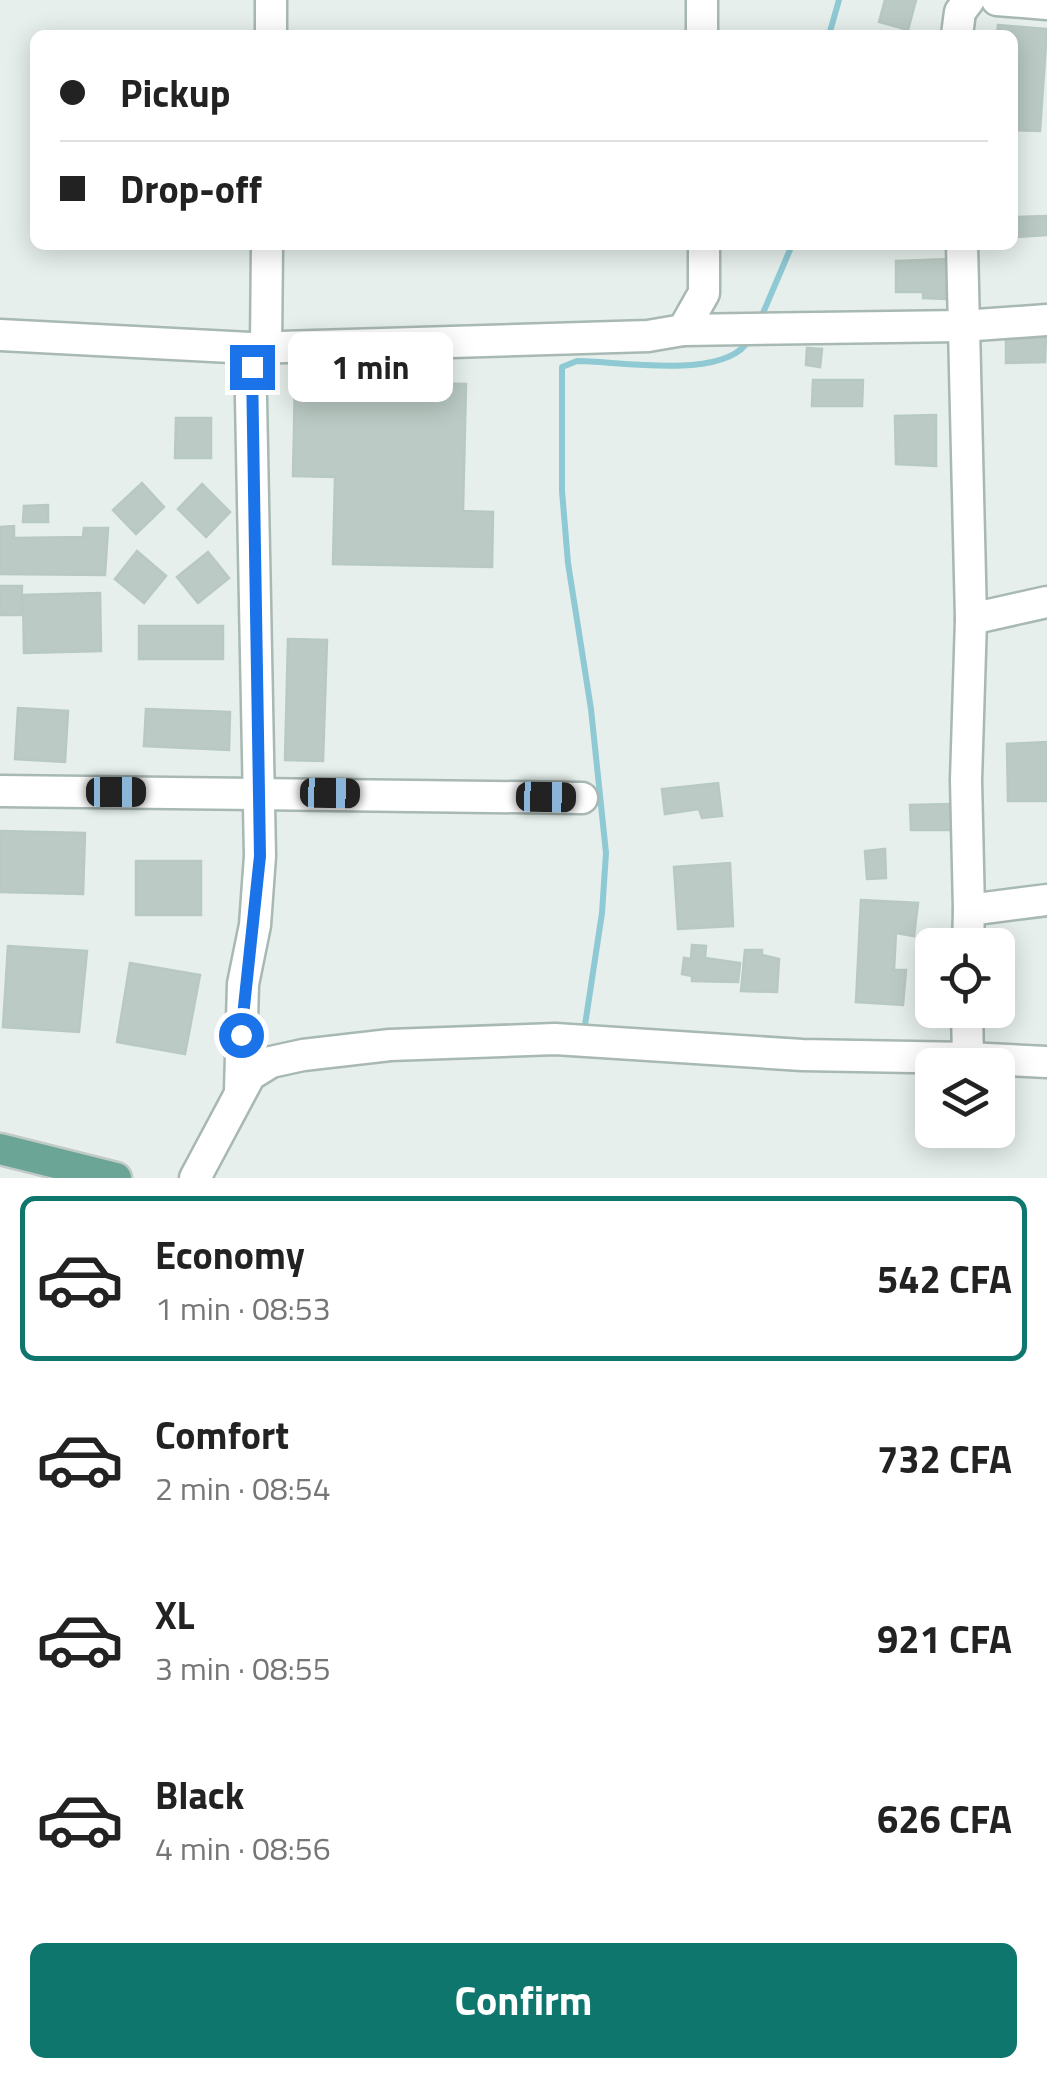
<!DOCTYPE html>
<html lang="en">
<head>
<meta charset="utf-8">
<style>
	:root { --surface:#fff; --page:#f6f6f6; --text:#222; --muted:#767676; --line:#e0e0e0; --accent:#0f766e }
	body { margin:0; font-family:"Titillium Web",sans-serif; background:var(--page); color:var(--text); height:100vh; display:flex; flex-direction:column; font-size:38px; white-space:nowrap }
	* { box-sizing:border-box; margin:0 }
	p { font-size:32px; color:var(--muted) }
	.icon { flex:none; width:55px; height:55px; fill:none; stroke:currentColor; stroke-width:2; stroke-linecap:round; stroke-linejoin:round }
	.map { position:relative; height:1178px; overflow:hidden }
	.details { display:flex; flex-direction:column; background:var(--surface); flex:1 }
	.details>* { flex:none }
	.guide { position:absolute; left:30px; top:30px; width:988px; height:220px; border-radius:15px; box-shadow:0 5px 25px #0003; display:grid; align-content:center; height:220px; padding:0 30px; background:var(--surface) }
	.controls { position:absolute; left:915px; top:928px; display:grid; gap:20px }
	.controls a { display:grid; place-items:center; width:100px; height:100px; border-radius:15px; background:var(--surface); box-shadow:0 5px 25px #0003; font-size:50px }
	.end { position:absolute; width:45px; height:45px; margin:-22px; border:12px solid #1a73e8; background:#fff; box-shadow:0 0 0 5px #fff }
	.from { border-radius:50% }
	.bubble { position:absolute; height:70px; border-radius:15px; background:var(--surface); box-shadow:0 5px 25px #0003; font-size:32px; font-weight:700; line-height:70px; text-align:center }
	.car { position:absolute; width:30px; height:60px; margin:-30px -15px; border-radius:12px; box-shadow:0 0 8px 2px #0007; background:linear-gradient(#222 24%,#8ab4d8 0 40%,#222 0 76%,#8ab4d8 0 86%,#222 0) }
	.guide b { display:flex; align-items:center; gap:35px; height:95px; font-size:38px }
	.guide b+b { border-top:2px solid var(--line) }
	.guide i { width:25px; height:25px; background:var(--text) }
	ul { padding:18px 0 0; list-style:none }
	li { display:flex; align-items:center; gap:30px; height:165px; margin:0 20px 15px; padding:0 10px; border:5px solid transparent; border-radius:15px }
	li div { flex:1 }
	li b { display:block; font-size:38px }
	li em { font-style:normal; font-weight:700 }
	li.current { border-color:var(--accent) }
	li>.icon { width:90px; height:90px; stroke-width:1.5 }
	.button { display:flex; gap:20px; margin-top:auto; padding:20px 30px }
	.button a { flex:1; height:115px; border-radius:15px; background:var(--accent); color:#fff; font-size:40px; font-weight:700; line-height:115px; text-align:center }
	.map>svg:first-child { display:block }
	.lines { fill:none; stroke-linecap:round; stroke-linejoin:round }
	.stream { stroke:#8ec9d4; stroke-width:6 }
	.building { fill:#bbcac4; stroke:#b8c9c2; stroke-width:2.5 }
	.minor-casing { stroke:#a8b8b2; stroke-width:35 }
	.major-casing { stroke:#c2cac8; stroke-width:35 }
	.minor { stroke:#fff; stroke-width:30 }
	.major { stroke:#6aa596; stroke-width:30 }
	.route { stroke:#1a73e8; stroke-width:12 }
</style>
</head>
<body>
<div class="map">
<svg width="1047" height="1178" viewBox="0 0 1047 1178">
	<rect width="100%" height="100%" fill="#e6efeb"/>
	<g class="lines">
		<g class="stream">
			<path d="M829 35 839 0"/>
			<path d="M760 320 792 245"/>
			<path d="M585 1025 602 913 606 853 591 709 568 563 562 491V367L577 361C619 361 725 381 749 340"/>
		</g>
	</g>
	<g class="building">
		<path d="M885 0H916L908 30 879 22Z"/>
		<path d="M998 25 1047 29 1040 131 1012 130V35H997Z"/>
		<path d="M1047 216V235L1015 237 1014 217Z"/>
		<path d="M948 259 945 299 923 298V292H896V261Z"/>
		<path d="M1046 333 1045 362 1006 363V334Z"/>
		<path d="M807 348 822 349 820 367 806 365Z"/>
		<path d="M295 380 466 384 463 511 493 512 492 567 333 564 335 477 293 476Z"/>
		<path d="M813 380H863L862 406H812Z"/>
		<path d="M936 415V466L896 464 895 416Z"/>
		<path d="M176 418H211V458H175Z"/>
		<path d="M142 483 164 507 136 534 113 510Z"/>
		<path d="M202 484 230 512 206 537 178 509Z"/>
		<path d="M48 505V522H23L24 506Z"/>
		<path d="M14 526V538L83 537 84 528H108L105 575 0 574V527Z"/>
		<path d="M137 551 166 576 144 603 115 579Z"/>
		<path d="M208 552 229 578 198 603 177 577Z"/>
		<path d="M0 586H22L21 615H0Z"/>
		<path d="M100 593 101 651 24 653 23 595Z"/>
		<rect x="139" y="626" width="84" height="33"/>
		<path d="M288 639 327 640 323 761 285 760Z"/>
		<path d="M18 708 68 711 65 762 15 759Z"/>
		<path d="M146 709 230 712 229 750 144 746Z"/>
		<path d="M1047 742V801H1008L1007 744Z"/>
		<path d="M718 783 722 816 702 818 699 809 665 814 662 789Z"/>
		<path d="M951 804V830H911L910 805Z"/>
		<path d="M0 831 85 833 83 894 0 892Z"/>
		<path d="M885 849 886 878 867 879 865 851Z"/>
		<rect x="136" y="861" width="65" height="54"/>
		<path d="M730 863 733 926 678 929 674 867Z"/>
		<path d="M861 900 918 903 914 936 896 933 894 970H906L903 1005 856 1002Z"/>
		<path d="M692 945 706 946 705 958 740 963 738 982 692 981V976L682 974 684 958 691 959Z"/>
		<path d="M8 946 87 951 79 1032 3 1027Z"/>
		<path d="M745 950H762V955L779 959 777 992 741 991Z"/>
		<path d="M130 963 200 975 185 1054 117 1042Z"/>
		<path d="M920 1010H950V1021L921 1022Z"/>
	</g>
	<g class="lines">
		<g class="minor-casing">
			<g id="minor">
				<path d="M702 0V35"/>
				<path d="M997 0 1047 4"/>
				<path d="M271 35V0"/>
				<path d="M957 35 960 12 969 0"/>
				<path d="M962 245 971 619 966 780 969 910"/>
				<path d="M683 330 962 326 1047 320"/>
				<path d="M0 335 250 348 260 856 255 925 243 984 240 1091"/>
				<path d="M250 348 648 336 683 330 704 293V245"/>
				<path d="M266 348 267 245"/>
				<path d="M971 619 1047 602"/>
				<path d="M0 791 582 798"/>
				<path d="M968 945 969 910 1047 900"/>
				<path d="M968 1058 1047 1062"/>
				<path d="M195 1178 250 1075 271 1062 303 1055 390 1045 555 1039 802 1055 968 1058 967 1010"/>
			</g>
		</g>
		<g class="major-casing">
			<path id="major" d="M0 1149 116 1178"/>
		</g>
		<use href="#minor" class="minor"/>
		<use href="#major" class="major"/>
	</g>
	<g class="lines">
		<path class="route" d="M241 1035 260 856 252 367"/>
	</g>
</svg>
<div class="controls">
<a><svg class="icon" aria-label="locate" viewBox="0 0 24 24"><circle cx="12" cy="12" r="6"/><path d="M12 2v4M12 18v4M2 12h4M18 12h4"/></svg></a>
<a><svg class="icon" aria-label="layers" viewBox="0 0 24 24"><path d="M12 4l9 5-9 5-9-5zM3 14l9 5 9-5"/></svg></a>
</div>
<i class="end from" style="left:241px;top:1035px"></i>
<i class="end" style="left:252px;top:367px"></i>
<div class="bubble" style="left:288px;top:332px;width:165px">1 min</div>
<i class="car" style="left:116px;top:792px;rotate:90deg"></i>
<i class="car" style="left:330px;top:793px;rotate:91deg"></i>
<i class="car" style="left:546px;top:797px;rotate:91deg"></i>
<div class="guide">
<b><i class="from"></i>Pickup</b>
<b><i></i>Drop-off</b>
</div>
</div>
<section class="details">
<ul>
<li class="current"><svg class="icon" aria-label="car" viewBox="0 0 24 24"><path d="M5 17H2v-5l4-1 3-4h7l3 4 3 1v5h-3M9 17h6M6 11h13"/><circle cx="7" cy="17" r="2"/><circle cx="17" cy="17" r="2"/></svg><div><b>Economy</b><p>1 min · 08:53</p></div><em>542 CFA</em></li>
<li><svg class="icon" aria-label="car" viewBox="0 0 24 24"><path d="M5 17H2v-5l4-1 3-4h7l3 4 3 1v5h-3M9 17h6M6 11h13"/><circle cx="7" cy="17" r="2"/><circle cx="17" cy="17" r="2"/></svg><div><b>Comfort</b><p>2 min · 08:54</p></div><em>732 CFA</em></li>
<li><svg class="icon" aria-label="car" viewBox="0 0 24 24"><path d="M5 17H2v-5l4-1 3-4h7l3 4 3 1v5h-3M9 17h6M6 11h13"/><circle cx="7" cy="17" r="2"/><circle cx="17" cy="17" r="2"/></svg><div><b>XL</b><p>3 min · 08:55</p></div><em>921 CFA</em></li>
<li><svg class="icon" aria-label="car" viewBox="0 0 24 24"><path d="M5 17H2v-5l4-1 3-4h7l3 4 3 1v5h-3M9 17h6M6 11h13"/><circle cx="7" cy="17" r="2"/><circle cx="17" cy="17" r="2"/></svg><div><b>Black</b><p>4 min · 08:56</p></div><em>626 CFA</em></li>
</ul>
<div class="button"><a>Confirm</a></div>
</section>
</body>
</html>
